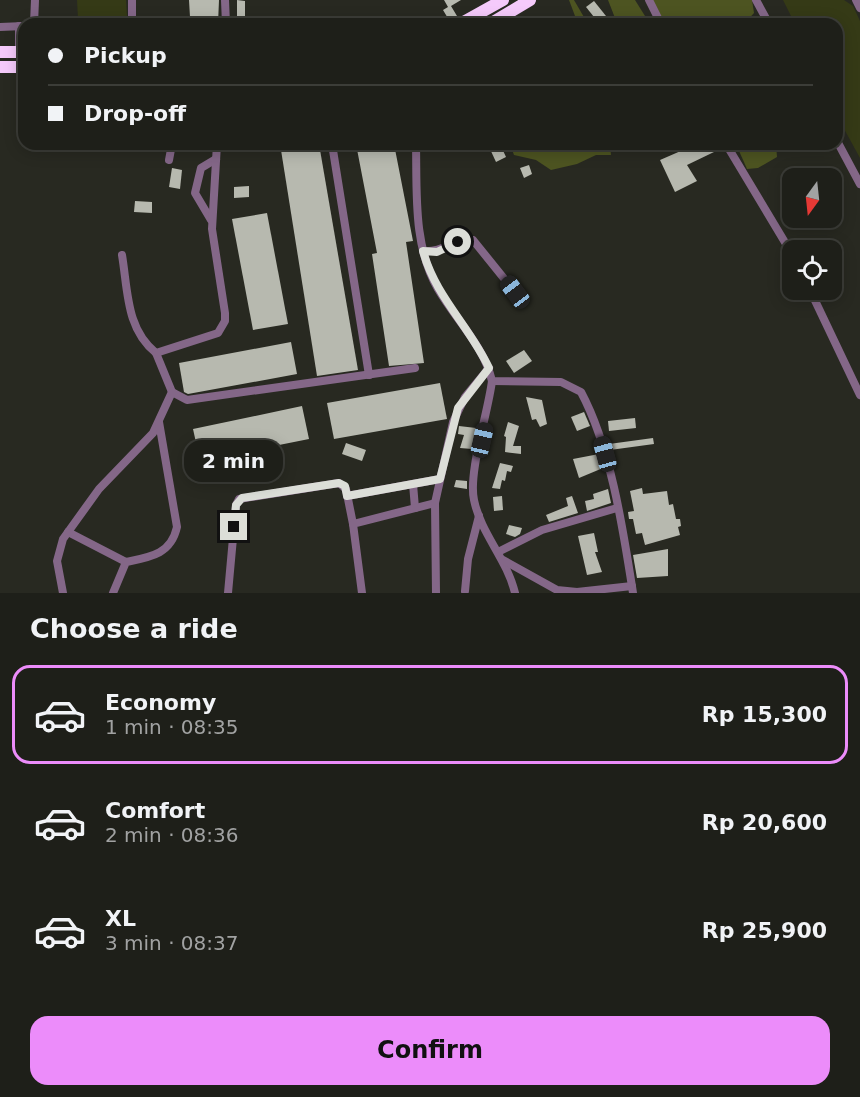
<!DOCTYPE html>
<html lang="en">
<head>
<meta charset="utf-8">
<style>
	:root { --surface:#1e1f19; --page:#2b2c26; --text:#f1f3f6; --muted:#a1a2a2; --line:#3c3d38; --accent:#ec8cfa }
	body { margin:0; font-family:"DejaVu Sans",sans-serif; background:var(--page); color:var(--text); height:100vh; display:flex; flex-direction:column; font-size:22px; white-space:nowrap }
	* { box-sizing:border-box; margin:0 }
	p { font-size:20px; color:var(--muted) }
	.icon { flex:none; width:33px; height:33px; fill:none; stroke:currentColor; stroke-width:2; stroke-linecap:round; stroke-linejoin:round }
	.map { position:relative; height:593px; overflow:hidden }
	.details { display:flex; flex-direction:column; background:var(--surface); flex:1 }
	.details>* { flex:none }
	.hud { position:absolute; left:18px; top:18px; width:825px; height:132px; border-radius:18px; box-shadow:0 3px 15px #0003,0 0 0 2px var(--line); display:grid; align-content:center; height:132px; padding:0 30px; background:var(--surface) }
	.needle { width:39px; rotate:195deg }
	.controls { position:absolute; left:782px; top:168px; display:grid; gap:12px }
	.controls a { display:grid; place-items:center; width:60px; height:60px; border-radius:12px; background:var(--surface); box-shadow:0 3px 15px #0003,0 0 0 2px var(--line); font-size:30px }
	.end { position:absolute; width:27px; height:27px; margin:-14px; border:8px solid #dcded8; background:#111; box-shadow:0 0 0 3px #111 }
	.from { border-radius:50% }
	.bubble { position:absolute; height:42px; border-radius:18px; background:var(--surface); box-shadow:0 3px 15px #0003,0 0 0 2px var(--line); font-size:20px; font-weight:700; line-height:42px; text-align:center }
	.car { position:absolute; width:18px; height:36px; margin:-18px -9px; border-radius:8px; box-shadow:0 0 4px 2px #0007; background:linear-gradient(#222 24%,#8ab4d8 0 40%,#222 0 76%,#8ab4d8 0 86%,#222 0) }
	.hud b { display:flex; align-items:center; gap:21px; height:57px; font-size:22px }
	.hud b+b { border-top:2px solid var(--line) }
	.hud i { width:15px; height:15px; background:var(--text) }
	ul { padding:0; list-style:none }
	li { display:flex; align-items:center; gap:18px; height:99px; margin:0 12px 9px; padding:0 18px; border:3px solid transparent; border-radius:18px }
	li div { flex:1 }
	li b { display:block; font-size:22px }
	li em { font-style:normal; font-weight:700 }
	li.active { border-color:var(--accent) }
	li>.icon { width:54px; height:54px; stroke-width:1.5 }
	h2 { padding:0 30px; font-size:27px; line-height:72px }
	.primary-button { display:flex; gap:12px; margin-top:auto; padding:12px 30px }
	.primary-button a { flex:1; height:69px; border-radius:18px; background:var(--accent); color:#111; font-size:24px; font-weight:700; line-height:69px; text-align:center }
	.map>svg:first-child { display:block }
	.green { fill:#353a16 }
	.forest { fill:#4d5421 }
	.building { fill:#b7b9af }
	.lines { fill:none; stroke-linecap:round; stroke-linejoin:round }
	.minor { stroke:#846788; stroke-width:8 }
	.highway { stroke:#f5cafb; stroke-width:12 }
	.route { stroke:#dcded8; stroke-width:8 }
</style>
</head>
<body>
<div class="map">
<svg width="860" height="593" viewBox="0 0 860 593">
	<rect width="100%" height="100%" fill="#282921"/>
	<g class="green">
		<path d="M77 0H126L127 16 78 19Z"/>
		<path d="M783 0H844L853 6 860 21V158L837 116V24H795Z"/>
	</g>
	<g class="forest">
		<path d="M569 0H574L588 24H578Z"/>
		<path d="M608 0H635L650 24H608L615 18Z"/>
		<path d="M651 0H752L754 13 744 24H661Z"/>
		<path d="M510 144H610L611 155H596L577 164 551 170 536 160 514 155Z"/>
		<path d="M736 144H776L777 157 758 168 747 169Z"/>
	</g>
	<g class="building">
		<path d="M189 0H219L218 24H185L186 17H190Z"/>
		<path d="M237 0 245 1V16H237Z"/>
		<path d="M444 0H461L451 6 457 16 449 20 443 10 448 7Z"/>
		<path d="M594 1 606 16 598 22 586 7Z"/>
		<path d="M319 144 358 370 317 376 281 150Z"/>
		<path d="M356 144H394L413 241 406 242 424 363 389 366 372 254 377 253Z"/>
		<path d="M500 144 506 157 496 162 490 149Z"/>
		<path d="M690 144H710L714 152 687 165 697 181 675 192 660 160 683 150Z"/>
		<path d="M796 144H813L794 152 792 146Z"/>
		<path d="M529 165 532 174 524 178 520 168Z"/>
		<path d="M172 168 182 170 180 189 169 187Z"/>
		<path d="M249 186V197L234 198V187Z"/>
		<path d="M135 201 152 202V213L134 212Z"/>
		<path d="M267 213 288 324 253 330 232 219Z"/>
		<path d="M291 342 297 374 188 394 184 392 179 363Z"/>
		<path d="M524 350 532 361 514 373 506 361Z"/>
		<path d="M440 383 447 419 334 439 327 403Z"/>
		<path d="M526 397 542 400 547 424 540 427 536 419 532 420Z"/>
		<path d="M302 406 309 439 200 461 193 429Z"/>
		<path d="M584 412 590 426 577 431 571 417Z"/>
		<path d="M635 418 636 428 609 431 608 421Z"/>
		<path d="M508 422 519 426 513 446H521V454L505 452 506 437 504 436Z"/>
		<path d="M459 426 476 428 472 449 460 448 464 435 458 434Z"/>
		<path d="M653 438 654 444 610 450 609 444Z"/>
		<path d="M346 443 366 450 362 461 342 454Z"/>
		<path d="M599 454 603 468 579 478 573 459Z"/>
		<path d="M500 463 513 466 511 472 507 471 505 481 502 480 500 489 492 488Z"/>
		<path d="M456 480 467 481V489L454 487Z"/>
		<path d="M642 488 643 494 667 491 669 505 673 504 676 519H680L681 526 678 527 680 535 645 545 642 533 636 534 633 519H629L628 512 634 511 630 491Z"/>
		<path d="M608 489 611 503 587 511 585 501 594 499 593 494Z"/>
		<path d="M502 496 503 510 494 511 493 497Z"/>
		<path d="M572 496 578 513 549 522 546 515 568 506 566 498Z"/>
		<path d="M509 525 522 528 520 534 515 537 506 534Z"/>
		<path d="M594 533 598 552H595L602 572 587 575 578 536Z"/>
		<path d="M668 549V576L637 578 633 555Z"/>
	</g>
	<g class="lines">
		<g class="minor">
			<path d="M132 0V24"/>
			<path d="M225 0 226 24"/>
			<path d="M649 0 661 24"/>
			<path d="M756 0 769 24"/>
			<path d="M856 0 860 8"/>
			<path d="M34 24 35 0"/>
			<path d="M95 24H96"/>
			<path d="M19 26V52"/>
			<path d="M0 27 24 26"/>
			<path d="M837 141 860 184"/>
			<path d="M332 144 369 375"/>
			<path d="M416 144C417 193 413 246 438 289 456 320 484 346 492 381L561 382 581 392C611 448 623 529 633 593"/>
			<path d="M726 144 792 254"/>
			<path d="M169 160 172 144"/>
			<path d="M211 220 195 193 201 168 216 159"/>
			<path d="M423 251C444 253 456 237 473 240L515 292"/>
			<path d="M122 255C128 291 126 329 156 353L218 333 225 321V313L212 229 217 144"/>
			<path d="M810 290 860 395"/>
			<path d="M156 353 172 392 187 400 415 368"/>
			<path d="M492 381C488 413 468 473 474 500 481 534 507 559 515 593"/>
			<path d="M413 484 415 508"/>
			<path d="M347 496 440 479"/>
			<path d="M68 532 126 562"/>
			<path d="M498 552 542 530 617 508"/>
			<path d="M503 560 557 590 577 592 632 586"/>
			<path d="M465 591 468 559 479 516"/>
			<path d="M63 593 57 561 63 539 99 489 153 433 172 392"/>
			<path d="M113 593 126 562C151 557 171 554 177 527L159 422"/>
			<path d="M228 593 236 505 239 499 339 483 346 489 353 524"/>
			<path d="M362 593 353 524 435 503"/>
			<path d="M436 593 435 503 453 422 465 397 489 368"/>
		</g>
		<g class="highway">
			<path d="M460 24 503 0"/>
			<path d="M490 24 530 0"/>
			<path d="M0 52H24"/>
			<path d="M0 67H24"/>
		</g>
	</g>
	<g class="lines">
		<path class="route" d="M234 527 236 505 242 498 339 483 345 486 347 496 440 479 458 408 489 368C470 327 435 296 423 251L437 252 458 242"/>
	</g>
</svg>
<div class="controls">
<a><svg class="needle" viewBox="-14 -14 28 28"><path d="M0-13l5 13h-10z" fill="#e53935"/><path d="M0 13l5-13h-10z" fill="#a1a2a2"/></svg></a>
<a><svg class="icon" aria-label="locate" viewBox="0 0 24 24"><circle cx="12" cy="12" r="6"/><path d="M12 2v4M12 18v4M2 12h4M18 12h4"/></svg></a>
</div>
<i class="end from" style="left:458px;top:242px"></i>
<i class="end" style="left:234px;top:527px"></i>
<div class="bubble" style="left:184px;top:440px;width:99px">2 min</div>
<i class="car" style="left:515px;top:292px;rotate:323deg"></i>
<i class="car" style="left:482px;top:440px;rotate:13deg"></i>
<i class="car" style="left:605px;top:454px;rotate:345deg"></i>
<div class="hud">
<b><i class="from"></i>Pickup</b>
<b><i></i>Drop-off</b>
</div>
</div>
<section class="details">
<h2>Choose a ride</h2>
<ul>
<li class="active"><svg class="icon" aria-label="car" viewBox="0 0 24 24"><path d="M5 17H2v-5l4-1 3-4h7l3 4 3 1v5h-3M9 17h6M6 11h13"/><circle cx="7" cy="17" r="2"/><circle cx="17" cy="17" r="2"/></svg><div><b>Economy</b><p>1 min · 08:35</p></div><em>Rp 15,300</em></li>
<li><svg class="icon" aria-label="car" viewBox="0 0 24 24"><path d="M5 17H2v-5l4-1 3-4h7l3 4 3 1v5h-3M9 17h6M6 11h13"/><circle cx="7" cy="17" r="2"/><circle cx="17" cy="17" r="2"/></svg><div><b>Comfort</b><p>2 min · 08:36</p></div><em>Rp 20,600</em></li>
<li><svg class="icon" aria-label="car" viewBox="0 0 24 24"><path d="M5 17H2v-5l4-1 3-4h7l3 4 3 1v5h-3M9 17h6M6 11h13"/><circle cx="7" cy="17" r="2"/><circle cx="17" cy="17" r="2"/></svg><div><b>XL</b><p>3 min · 08:37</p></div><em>Rp 25,900</em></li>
</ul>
<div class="primary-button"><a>Confirm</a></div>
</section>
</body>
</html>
